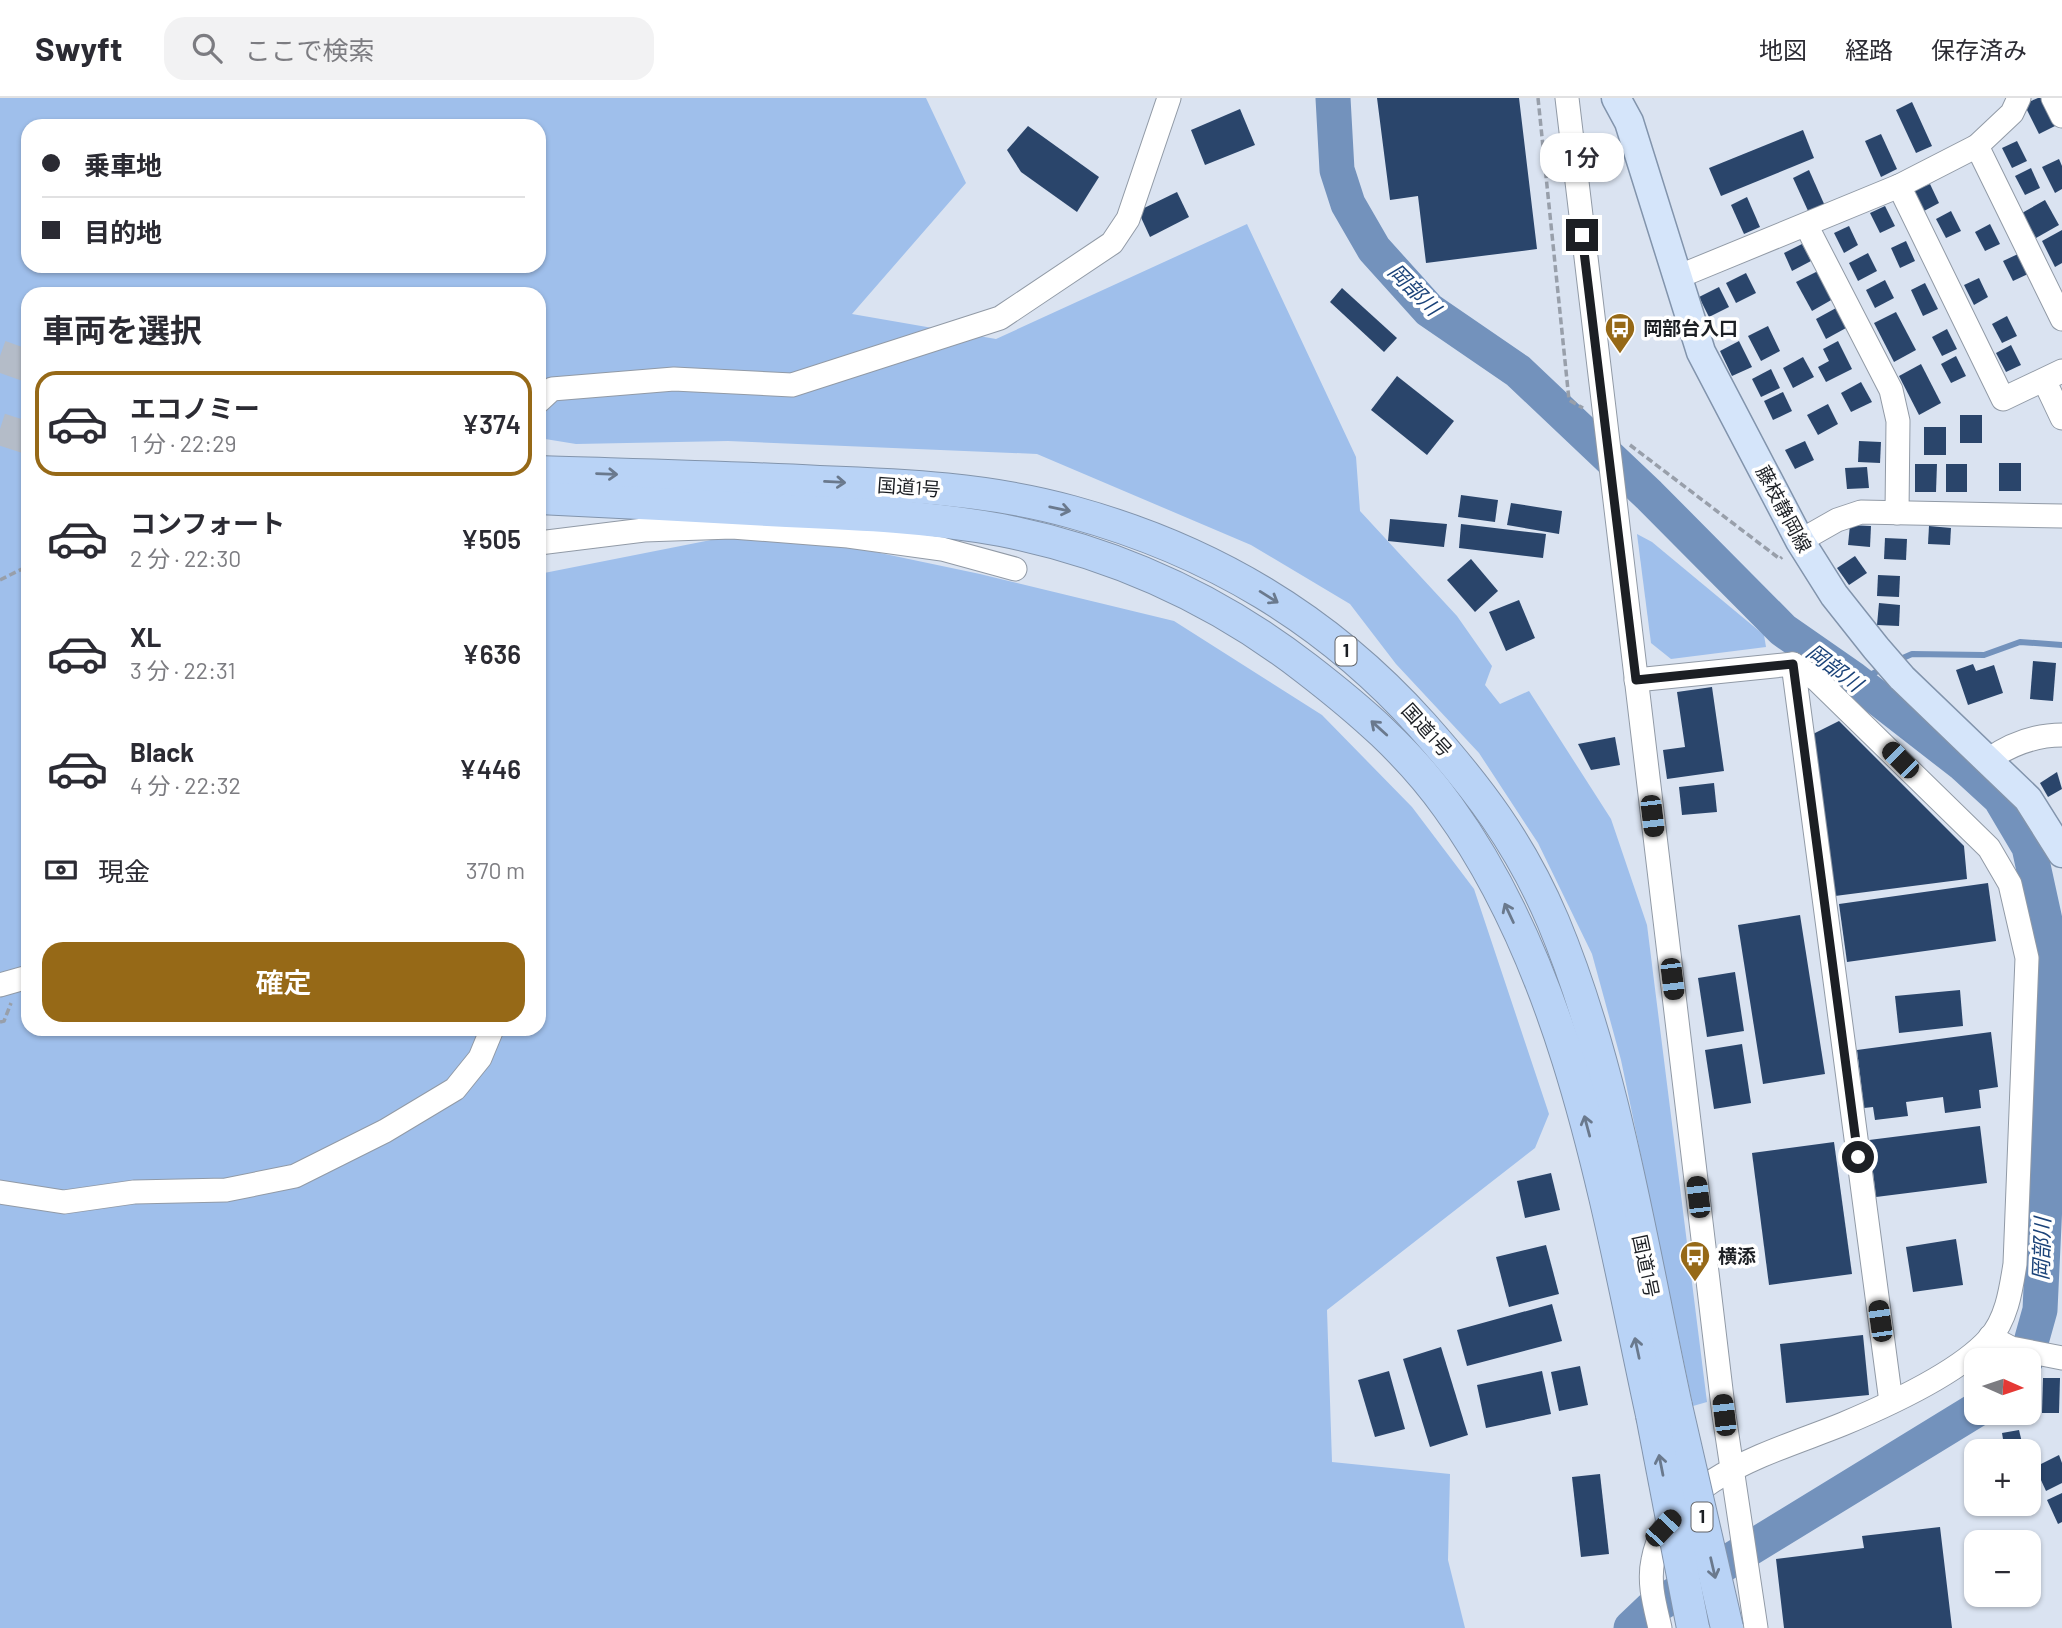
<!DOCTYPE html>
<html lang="ja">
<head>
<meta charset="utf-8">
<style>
	:root { --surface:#fff; --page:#f2f2f3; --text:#2b2b33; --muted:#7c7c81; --line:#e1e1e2; --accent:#966917 }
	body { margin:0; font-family:Barlow,"Noto Sans JP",sans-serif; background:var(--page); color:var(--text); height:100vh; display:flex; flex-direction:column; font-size:26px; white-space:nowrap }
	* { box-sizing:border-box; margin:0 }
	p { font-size:23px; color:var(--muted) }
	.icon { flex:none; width:38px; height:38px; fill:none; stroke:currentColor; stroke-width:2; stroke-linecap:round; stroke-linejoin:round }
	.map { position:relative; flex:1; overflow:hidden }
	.sheet { position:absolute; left:21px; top:189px; width:525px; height:749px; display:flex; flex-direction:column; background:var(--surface); border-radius:21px; box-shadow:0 2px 5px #0004 }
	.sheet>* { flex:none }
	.hud { position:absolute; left:21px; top:21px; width:525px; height:154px; border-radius:21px; box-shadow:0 2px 5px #0004; display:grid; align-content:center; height:154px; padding:0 21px; background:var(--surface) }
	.needle { width:46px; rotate:93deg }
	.buttons { position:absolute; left:1964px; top:1250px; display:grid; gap:14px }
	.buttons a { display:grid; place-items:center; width:77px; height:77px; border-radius:14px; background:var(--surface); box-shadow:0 2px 5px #0004; font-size:35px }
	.end { position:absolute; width:32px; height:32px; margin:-16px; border:9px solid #1c1f24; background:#fff; box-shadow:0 0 0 4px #fff }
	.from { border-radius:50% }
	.bubble { position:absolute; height:49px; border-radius:21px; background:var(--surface); box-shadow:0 2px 5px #0004; font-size:23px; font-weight:600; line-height:49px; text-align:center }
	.car { position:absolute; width:21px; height:42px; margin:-21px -10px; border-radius:9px; box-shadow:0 0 5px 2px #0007; background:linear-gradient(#222 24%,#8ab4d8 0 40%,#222 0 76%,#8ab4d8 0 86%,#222 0) }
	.hud b { display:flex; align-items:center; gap:24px; height:66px; font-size:26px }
	.hud b+b { border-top:2px solid var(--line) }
	.hud i { width:18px; height:18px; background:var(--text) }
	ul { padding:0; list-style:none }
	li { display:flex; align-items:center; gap:21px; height:105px; margin:0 14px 10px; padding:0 7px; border:4px solid transparent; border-radius:21px }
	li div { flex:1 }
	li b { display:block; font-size:26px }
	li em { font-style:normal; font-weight:600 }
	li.active { border-color:var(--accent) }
	li>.icon { width:63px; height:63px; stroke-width:1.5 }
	h2 { padding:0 21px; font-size:32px; line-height:84px }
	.pay { display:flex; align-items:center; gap:18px; height:77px; padding:0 21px; font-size:26px }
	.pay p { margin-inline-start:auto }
	.primary-button { display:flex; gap:14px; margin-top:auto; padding:14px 21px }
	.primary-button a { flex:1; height:80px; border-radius:21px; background:var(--accent); color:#fff; font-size:28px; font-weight:600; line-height:80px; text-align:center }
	header { display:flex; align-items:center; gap:42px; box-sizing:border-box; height:98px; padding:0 35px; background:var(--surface); border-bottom:2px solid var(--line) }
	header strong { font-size:33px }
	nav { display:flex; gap:38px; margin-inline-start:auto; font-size:24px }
	.search { width:490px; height:63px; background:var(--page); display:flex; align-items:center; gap:18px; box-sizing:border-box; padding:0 24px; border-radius:21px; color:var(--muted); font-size:26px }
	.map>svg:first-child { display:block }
	.green { fill:#9fbfeb; fill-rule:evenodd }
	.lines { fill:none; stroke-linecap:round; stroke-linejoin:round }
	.stream { stroke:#7392bc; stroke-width:6 }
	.river { stroke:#7392bc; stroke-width:35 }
	.building { fill:#2a456b }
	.highway-tunnel { stroke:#b4bcc8; stroke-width:32; stroke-dasharray:32 16; stroke-linecap:butt }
	.minor-casing { stroke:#919aa6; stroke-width:25 }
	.major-casing { stroke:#8294ac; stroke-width:31 }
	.highway-casing { stroke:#8294ac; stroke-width:34 }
	.path { stroke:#989faa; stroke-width:3.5; stroke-dasharray:7 3.5; stroke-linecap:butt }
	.minor { stroke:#fff; stroke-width:23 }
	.major { stroke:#d5e5fa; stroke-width:28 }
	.highway { stroke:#b9d3f6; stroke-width:32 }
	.highway-bridge-casing { stroke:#8294ac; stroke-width:34; stroke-linecap:butt }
	.highway-bridge { stroke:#b9d3f6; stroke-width:32 }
	.oneway { stroke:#6a798d }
	.route { stroke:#1c1f24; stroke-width:9 }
	.labels { text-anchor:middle; stroke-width:7; stroke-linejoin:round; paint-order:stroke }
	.shield { fill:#fff; stroke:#606266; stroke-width:2 }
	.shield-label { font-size:18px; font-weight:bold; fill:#1c1f24 }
	.poi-label { font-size:19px; font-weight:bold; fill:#1c1f24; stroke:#fff; text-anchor:start }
	.street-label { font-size:19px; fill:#1c1f24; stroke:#fff }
	.water-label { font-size:21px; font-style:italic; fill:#1b4379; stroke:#fff }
</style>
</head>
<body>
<header>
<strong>Swyft</strong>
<div class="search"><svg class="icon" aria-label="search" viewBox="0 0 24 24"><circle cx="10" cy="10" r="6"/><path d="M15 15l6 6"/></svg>ここで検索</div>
<nav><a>地図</a><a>経路</a><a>保存済み</a></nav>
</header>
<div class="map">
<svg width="2062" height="1530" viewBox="0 0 2062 1530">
	<rect width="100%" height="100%" fill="#dae3f1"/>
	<g class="green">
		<path d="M0 0H926L966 85 852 216 996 241 1247 126 1356 359 1360 413 1457 518 1492 568 1485 587 1500 606 1529 593 1611 721 1647 827 1707 1304 1693 1308 1621 962 1592 856 1538 745 1479 655 1396 566 1350 506 1251 447 1037 356 728 343 576 346 539 340V196H28V931H539V476L766 431 980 476 1174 523 1322 617 1412 709 1474 791 1549 1016 1535 1050 1327 1212 1332 1364 1450 1376 1448 1462 1465 1530H0ZM28 28H539V168H28Z"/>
		<path d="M1637 436 1652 444 1764 537 1766 549 1671 561 1651 545Z"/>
	</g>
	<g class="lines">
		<g class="stream">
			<path d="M1896 563 1912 556 1984 557 2020 544 2062 547"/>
			<path d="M1852 580 1866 579 1884 570"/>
		</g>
		<g class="river">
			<path d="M1333 0 1337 72 1348 106 1374 151 1429 212 1518 273 1649 397 1783 532 1852 580 1964 667 2000 700 2029 749 2046 827 2051 865 2050 998 2040 1212 2026 1262"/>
			<path d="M1631 1530 1651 1511 1976 1312"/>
		</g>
	</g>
	<g class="building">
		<path d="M1377 0H1519L1537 151 1426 165 1418 98 1390 102Z"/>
		<path d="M2038 0H2041L2055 28 2039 36 2024 6Z"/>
		<path d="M1912 4 1932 48 1916 55 1896 12Z"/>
		<path d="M1240 11 1255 47 1205 67 1191 32Z"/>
		<path d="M1028 28 1099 79 1077 114 1021 74 1007 52Z"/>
		<path d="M1803 32 1814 60 1721 98 1709 70Z"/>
		<path d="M1881 36 1897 71 1881 79 1865 43Z"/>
		<path d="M2017 43 2027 63 2012 70 2002 50Z"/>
		<path d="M2059 61 2062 68V91L2055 95 2042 69Z"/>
		<path d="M2031 70 2040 90 2025 97 2015 78Z"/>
		<path d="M1809 72 1825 108 1809 115 1793 80Z"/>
		<path d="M1930 86 1939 105 1924 113 1914 93Z"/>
		<path d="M1177 94 1189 119 1150 139 1138 113Z"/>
		<path d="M1747 99 1760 129 1744 136 1731 107Z"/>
		<path d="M2045 102 2059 127 2036 140 2022 115Z"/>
		<path d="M1885 108 1895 128 1880 135 1870 115Z"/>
		<path d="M1951 113 1961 133 1946 140 1936 121Z"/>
		<path d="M1990 126 2000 146 1985 153 1975 134Z"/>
		<path d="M1849 128 1858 147 1844 155 1834 135Z"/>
		<path d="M2062 132V165L2055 169 2042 143Z"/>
		<path d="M1906 143 1915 163 1900 170 1891 150Z"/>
		<path d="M1802 146 1811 163 1792 173 1784 155Z"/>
		<path d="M1868 155 1877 173 1858 183 1849 165Z"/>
		<path d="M2018 156 2028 176 2013 183 2003 163Z"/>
		<path d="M1818 173 1833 201 1812 213 1796 184Z"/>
		<path d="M1746 175 1756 195 1736 205 1726 185Z"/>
		<path d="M1979 180 1988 199 1974 207 1964 187Z"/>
		<path d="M1885 182 1894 200 1875 210 1866 192Z"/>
		<path d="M1925 185 1938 211 1923 218 1911 192Z"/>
		<path d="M1719 189 1729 209 1709 219 1699 199Z"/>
		<path d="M1342 190 1397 240 1384 254 1330 204Z"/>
		<path d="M1836 210 1846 230 1826 241 1816 221Z"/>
		<path d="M1896 214 1916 252 1894 264 1874 225Z"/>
		<path d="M2007 218 2017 238 2002 245 1992 226Z"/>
		<path d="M1768 228 1780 253 1761 263 1748 238Z"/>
		<path d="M1947 231 1957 251 1942 258 1932 239Z"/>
		<path d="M1739 243 1752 269 1732 278 1720 253Z"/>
		<path d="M1838 243 1852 271 1826 284 1818 269 1829 263 1823 251Z"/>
		<path d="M2011 247 2021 267 2006 274 1996 255Z"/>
		<path d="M1956 258 1966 278 1951 285 1941 266Z"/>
		<path d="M1803 259 1814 279 1793 290 1783 270Z"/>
		<path d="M1921 266 1941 305 1919 317 1899 278Z"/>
		<path d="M1771 271 1780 290 1761 299 1752 281Z"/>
		<path d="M1397 278 1454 323 1427 357 1371 312Z"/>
		<path d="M1861 284 1872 304 1851 314 1841 295Z"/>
		<path d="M1783 294 1792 313 1773 322 1764 303Z"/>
		<path d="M1828 306 1838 326 1818 337 1807 317Z"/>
		<rect x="1960" y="317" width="22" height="28"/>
		<rect x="1924" y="329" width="22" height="28"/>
		<path d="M1805 343 1814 362 1795 371 1785 352Z"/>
		<path d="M1859 343 1881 344 1880 365 1858 364Z"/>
		<rect x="1999" y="365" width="22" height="28"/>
		<path d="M1915 366H1937L1936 394H1915Z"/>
		<rect x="1946" y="366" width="21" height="28"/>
		<path d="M1867 369 1869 390 1847 391 1845 370Z"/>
		<path d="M1461 397 1498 402 1495 424 1458 419Z"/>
		<path d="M1511 405 1562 413 1559 436 1507 427Z"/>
		<path d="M1390 421 1447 426 1444 449 1388 443Z"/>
		<path d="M1461 426 1546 436 1543 460 1459 450Z"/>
		<path d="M1850 427 1871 428 1870 449 1848 447Z"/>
		<path d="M1929 428 1951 430 1950 447 1928 446Z"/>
		<path d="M1885 440 1907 441 1906 462 1884 461Z"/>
		<path d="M1855 458 1867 475 1849 487 1837 470Z"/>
		<path d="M1471 461 1498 493 1475 514 1447 482Z"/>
		<path d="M1878 477 1900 478 1899 499 1877 498Z"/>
		<path d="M1519 502 1535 540 1506 553 1489 514Z"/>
		<path d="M1879 505 1900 507 1899 528 1877 527Z"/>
		<path d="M2033 563 2056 565 2053 603 2030 601Z"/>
		<path d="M1973 566 1976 573 1994 567 2003 595 1968 607 1956 572Z"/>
		<path d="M1712 589 1724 673 1667 681 1663 652 1685 649 1677 594Z"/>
		<path d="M1839 623 1964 748 1967 781 1835 798 1809 638Z"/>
		<path d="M1615 639 1620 667 1591 672 1578 646Z"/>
		<path d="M2057 674 2062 691 2048 699 2040 685Z"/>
		<path d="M1714 685 1717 714 1682 717 1679 689Z"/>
		<path d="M1988 785 1996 843 1847 864 1839 806Z"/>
		<path d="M1800 817 1825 976 1763 986 1738 827Z"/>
		<path d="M1735 874 1744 933 1707 939 1698 880Z"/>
		<path d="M1960 892 1963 928 1899 935 1895 898Z"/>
		<path d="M1991 934 1998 989 1979 992 1981 1010 1945 1015 1943 999 1906 1004 1908 1018 1875 1022 1873 1009 1864 1010 1857 952Z"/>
		<path d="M1742 946 1751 1005 1714 1011 1705 952Z"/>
		<path d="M1980 1028 1987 1085 1876 1099 1869 1042Z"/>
		<path d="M1834 1044 1852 1176 1769 1187 1752 1055Z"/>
		<path d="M1551 1075 1560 1112 1525 1120 1517 1083Z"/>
		<path d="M1956 1141 1963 1187 1913 1194 1906 1149Z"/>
		<path d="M1546 1147 1559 1196 1509 1209 1496 1159Z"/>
		<path d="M1552 1206 1562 1243 1467 1268 1457 1232Z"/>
		<path d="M1863 1237 1869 1297 1786 1305 1780 1246Z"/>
		<path d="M1441 1249 1468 1337 1430 1349 1403 1261Z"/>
		<path d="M1580 1268 1588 1307 1559 1313 1551 1274Z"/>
		<path d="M1389 1273 1405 1331 1375 1339 1358 1282Z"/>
		<path d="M1542 1273 1551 1316 1486 1330 1477 1287Z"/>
		<path d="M2043 1280H2060L2059 1315H2042Z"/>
		<path d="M2019 1332 2024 1353H2005L2002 1335Z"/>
		<path d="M2059 1357 2062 1365V1385L2046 1393 2035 1369Z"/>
		<path d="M1600 1376 1609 1456 1581 1459 1572 1379Z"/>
		<path d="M2062 1395V1424L2058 1426 2047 1402Z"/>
		<path d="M1940 1429 1952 1530H1784L1776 1461 1864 1450 1862 1438Z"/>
	</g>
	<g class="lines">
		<g class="highway-tunnel">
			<path d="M0 258 28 268"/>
			<path d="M0 331 28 340"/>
		</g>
		<g class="minor-casing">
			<g id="minor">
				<path d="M1567 0 1724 1317 1756 1530"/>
				<path d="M2053 0 2062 18"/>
				<path d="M1977 48 2062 221"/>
				<path d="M1899 88 2003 301 2062 273"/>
				<path d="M1806 127 1891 292 1898 323 1897 415"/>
				<path d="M1680 178 1899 88 1977 48 2012 15 2019 0"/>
				<path d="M2045 284 2062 320"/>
				<path d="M539 303 552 291 674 281 792 287 1000 220 1112 145 1128 121 1169 0"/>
				<path d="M1800 443 1837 422 1861 414 2062 418"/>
				<path d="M539 445 644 432 732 429 848 438 942 451 1015 471"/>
				<path d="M1793 566 1891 1304"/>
				<path d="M1636 582 1793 566 1817 582 1989 750 2010 786 2027 860 2015 1166C2011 1191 2007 1221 1989 1241 1958 1275 1886 1308 1843 1326 1777 1353 1668 1380 1653 1462 1648 1485 1655 1508 1660 1530"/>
				<path d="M1988 662C2011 646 2034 637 2062 637"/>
				<path d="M0 887 28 879"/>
				<path d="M0 1094 64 1104 134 1094 226 1092 295 1078 385 1033 455 991 480 960 492 931"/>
				<path d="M1990 1239 2011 1250 2062 1260"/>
			</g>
		</g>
		<g class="major-casing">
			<path id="major" d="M1616 0 1629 24 1701 254 1800 443 1834 497 1876 550 1902 580 2028 701 2062 755"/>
		</g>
		<g class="highway-casing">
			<g id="highway">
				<path d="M539 374C632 377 726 379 819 384 904 387 990 391 1072 414 1210 452 1326 520 1422 627 1478 690 1520 745 1553 823 1615 971 1642 1151 1676 1308"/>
				<path d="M539 400C622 404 704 408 787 413 859 416 930 419 1001 432 1113 454 1217 501 1307 571 1360 612 1409 654 1448 709 1572 880 1608 1115 1652 1317"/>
			</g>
		</g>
		<g class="path">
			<path d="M1538 0 1569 302 1583 310"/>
			<path d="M1630 347 1780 461 1782 459"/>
			<path d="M0 482 28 468"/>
			<path d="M0 924 4 923 11 905"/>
		</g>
		<use href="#minor" class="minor"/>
		<use href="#major" class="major"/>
		<use href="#highway" class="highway"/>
		<g class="highway-bridge-casing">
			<g id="highway-bridge">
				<path d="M1676 1308 1727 1530"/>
				<path d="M1652 1317 1693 1530"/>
			</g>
		</g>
		<use href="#highway-bridge" class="highway-bridge"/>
	</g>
	<defs><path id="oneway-shaft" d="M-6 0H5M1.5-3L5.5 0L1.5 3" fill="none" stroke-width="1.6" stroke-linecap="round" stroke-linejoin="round" transform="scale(1.75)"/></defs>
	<g class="oneway">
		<use href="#oneway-shaft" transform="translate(607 376) rotate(2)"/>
		<use href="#oneway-shaft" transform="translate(835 384) rotate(3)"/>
		<use href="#oneway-shaft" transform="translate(1060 411) rotate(12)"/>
		<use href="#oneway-shaft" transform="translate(1269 499) rotate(32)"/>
		<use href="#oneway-shaft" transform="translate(1379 630) rotate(-138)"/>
		<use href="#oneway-shaft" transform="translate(1509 815) rotate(-115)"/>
		<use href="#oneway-shaft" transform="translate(1587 1028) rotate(-105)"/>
		<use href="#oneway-shaft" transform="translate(1637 1250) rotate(-102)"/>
		<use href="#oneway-shaft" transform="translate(1661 1367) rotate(-101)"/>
		<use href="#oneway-shaft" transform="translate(1713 1470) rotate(77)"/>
	</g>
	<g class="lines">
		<path class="route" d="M1582 137 1636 582 1793 566 1858 1059"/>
	</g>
	<defs>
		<g id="bus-pin" transform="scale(1.575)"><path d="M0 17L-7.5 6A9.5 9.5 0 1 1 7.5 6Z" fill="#966917" stroke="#fff"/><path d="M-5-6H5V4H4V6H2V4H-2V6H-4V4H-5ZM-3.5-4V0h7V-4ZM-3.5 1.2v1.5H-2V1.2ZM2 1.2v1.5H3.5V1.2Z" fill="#fff"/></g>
	</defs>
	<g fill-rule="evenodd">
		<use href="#bus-pin" x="1620" y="230"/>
		<use href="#bus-pin" x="1695" y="1158"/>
	</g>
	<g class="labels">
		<g class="shield">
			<rect x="1335.5" y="538.5" width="21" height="29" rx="5"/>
			<rect x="1691.5" y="1404.5" width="21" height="29" rx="5"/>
		</g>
		<g class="shield-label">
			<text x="1346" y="559">1</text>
			<text x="1702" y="1425">1</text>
		</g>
		<g class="poi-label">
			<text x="1643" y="237">岡部台入口</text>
			<text x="1718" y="1165">横添</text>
		</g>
		<g class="street-label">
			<text transform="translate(909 389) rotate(4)" y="7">国道1号</text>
			<text transform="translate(1784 411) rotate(62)" y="7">藤枝静岡線</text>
			<text transform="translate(1427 632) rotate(48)" y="7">国道1号</text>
			<text transform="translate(1646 1168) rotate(78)" y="7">国道1号</text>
		</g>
		<g class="water-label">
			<text transform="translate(1414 192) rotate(45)" y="7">岡部川</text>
			<text transform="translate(1834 570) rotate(37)" y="7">岡部川</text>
			<text transform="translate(2042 1151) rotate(-88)" y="7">岡部川</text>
		</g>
	</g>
</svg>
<div class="buttons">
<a><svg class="needle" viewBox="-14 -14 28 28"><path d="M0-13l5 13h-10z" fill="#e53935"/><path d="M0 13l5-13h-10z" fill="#7c7c81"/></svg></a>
<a>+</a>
<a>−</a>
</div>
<i class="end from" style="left:1858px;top:1059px"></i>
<i class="end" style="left:1582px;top:137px"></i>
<div class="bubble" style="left:1540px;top:35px;width:84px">1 分</div>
<i class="car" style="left:1900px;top:662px;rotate:315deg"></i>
<i class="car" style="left:1652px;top:718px;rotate:173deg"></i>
<i class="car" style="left:1672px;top:881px;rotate:173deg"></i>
<i class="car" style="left:1698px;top:1099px;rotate:353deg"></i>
<i class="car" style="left:1880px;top:1223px;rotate:352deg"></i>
<i class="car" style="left:1724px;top:1317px;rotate:353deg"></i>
<i class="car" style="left:1663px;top:1430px;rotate:43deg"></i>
<div class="hud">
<b><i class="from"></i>乗車地</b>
<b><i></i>目的地</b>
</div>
<section class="sheet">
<h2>車両を選択</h2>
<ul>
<li class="active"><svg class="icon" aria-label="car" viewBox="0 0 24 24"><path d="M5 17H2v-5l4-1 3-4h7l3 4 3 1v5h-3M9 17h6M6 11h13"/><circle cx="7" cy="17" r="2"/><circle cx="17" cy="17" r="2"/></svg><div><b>エコノミー</b><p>1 分 · 22:29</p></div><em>¥374</em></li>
<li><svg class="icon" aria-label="car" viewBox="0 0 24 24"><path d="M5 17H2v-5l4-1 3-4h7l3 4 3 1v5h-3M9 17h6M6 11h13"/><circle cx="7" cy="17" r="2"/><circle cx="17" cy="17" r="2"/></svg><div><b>コンフォート</b><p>2 分 · 22:30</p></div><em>¥505</em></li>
<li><svg class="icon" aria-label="car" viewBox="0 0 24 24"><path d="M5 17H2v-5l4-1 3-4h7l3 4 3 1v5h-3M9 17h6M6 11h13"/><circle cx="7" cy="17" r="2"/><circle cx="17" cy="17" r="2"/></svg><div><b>XL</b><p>3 分 · 22:31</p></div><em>¥636</em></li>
<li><svg class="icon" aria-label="car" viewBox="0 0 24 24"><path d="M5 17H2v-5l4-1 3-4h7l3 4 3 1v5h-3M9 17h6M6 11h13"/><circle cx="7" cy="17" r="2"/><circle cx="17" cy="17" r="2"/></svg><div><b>Black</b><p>4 分 · 22:32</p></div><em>¥446</em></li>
</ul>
<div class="pay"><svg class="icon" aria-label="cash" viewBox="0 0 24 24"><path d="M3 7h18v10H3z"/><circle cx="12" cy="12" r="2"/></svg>現金<p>370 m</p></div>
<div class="primary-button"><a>確定</a></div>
</section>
</div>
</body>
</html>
